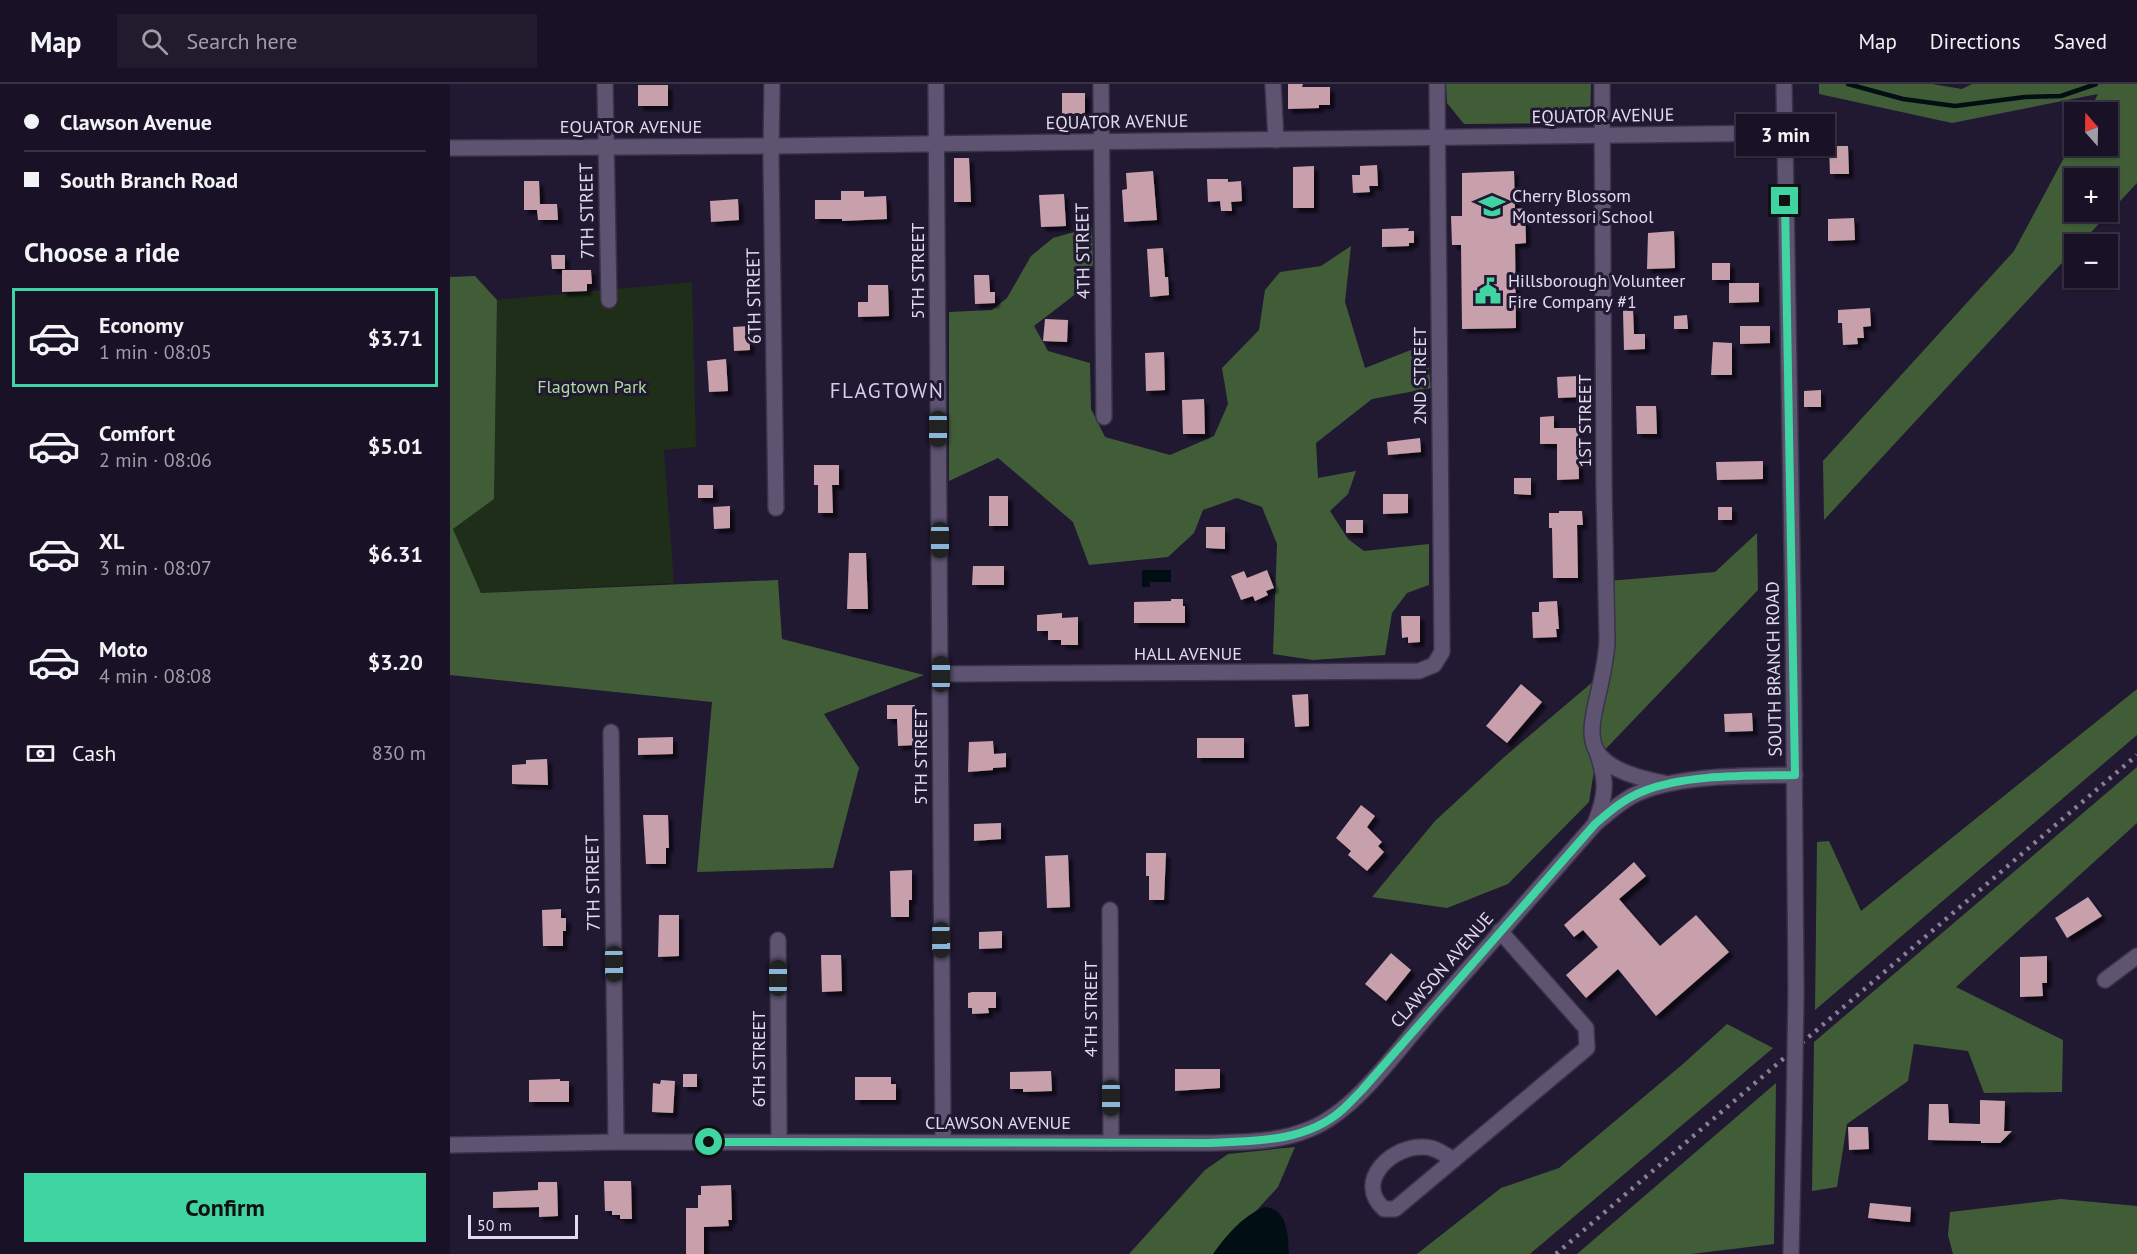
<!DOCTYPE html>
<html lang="en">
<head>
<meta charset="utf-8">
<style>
	:root { --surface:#191226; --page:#221b2e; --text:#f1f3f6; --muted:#9f9ea7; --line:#373243; --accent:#40d4a2 }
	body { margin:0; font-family:"PT Sans",sans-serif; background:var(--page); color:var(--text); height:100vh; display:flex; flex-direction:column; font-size:22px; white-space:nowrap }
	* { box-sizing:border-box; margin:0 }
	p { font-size:20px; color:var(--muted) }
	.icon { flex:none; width:33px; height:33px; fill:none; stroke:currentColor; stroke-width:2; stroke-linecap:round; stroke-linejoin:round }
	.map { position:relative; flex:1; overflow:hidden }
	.sheet { display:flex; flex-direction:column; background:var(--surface); width:450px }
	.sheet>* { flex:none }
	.hud { display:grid; align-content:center; height:132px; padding:0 24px; background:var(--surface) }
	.needle { width:39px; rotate:340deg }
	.controls { position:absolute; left:1614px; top:18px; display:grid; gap:12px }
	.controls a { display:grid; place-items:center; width:54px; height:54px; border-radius:0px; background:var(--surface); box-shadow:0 2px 4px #0004,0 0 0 2px var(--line); font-size:30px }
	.scale { position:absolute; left:18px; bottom:15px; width:110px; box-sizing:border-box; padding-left:6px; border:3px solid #e0dbed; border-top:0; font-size:16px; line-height:21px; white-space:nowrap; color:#e0dbed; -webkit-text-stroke:4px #211832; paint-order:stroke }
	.end { position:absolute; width:27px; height:27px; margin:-14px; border:8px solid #40d4a2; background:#111; box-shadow:0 0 0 3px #111 }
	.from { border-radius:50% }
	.bubble { position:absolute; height:42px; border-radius:0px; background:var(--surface); box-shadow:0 2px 4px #0004,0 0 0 2px var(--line); font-size:20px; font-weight:600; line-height:42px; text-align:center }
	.car { position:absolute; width:18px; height:36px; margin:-18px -9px; border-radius:8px; box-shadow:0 0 4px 2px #0007; background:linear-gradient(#222 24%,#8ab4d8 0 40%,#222 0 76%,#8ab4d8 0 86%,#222 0) }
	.hud b { display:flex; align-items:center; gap:21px; height:57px; font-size:22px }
	.hud b+b { border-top:2px solid var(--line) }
	.hud i { width:15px; height:15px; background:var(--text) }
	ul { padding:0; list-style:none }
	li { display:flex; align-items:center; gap:18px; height:99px; margin:0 12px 9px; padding:0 12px; border:3px solid transparent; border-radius:0px }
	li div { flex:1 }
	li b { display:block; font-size:22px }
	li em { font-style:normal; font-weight:600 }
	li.selected { border-color:var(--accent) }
	li>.icon { width:54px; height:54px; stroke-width:1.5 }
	h2 { padding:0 24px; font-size:27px; line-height:72px }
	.pay { display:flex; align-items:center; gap:15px; height:66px; padding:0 24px; font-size:22px }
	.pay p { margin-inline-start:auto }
	.primary-button { display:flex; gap:12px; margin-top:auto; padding:12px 24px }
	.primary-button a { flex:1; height:69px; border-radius:0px; background:var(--accent); color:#111; font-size:24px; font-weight:600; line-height:69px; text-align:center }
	header { display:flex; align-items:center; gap:36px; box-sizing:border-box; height:84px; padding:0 30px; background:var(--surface); border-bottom:2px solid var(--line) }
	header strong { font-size:28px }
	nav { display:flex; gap:33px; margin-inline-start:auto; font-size:21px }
	.search { width:420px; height:54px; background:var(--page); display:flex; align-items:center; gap:15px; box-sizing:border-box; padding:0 21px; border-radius:0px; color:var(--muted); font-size:22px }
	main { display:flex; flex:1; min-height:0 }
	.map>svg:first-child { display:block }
	.green { fill:#1f2e19 }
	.forest { fill:#415d37; fill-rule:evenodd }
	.water { fill:#010f15 }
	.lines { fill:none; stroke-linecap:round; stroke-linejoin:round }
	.stream { stroke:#010f15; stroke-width:4.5 }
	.building { fill:#c8a0ac; filter:url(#shadow) }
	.minor-casing { stroke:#3a3348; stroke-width:18 }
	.minor { stroke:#5e5472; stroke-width:15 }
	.rail { stroke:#878096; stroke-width:4.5; stroke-dasharray:3 6; stroke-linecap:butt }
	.minor-bridge-casing { stroke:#3a3348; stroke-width:18; stroke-linecap:butt }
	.minor-bridge { stroke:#5e5472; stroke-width:15 }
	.route { stroke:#40d4a2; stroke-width:8 }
	.labels { text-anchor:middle; stroke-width:6; stroke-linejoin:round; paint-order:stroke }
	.street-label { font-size:18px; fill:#e0dbed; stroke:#211832 }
	.poi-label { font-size:18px; fill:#e0dbed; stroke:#211832; text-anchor:start }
	.park-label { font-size:18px; fill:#aedc9e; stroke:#211832 }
	.quarter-label { font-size:21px; letter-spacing:1.5px; fill:#d6ccef; stroke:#211832 }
</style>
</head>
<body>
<header>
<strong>Map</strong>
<div class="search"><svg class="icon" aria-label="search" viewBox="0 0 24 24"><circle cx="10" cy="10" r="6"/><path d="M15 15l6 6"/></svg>Search here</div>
<nav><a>Map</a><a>Directions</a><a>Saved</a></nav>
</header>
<main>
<section class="sheet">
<div class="hud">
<b><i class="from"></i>Clawson Avenue</b>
<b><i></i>South Branch Road</b>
</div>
<h2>Choose a ride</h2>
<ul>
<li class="selected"><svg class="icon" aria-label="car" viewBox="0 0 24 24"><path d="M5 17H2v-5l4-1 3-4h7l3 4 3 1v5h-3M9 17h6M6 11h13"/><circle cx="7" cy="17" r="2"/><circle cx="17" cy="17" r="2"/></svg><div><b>Economy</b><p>1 min · 08:05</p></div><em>$3.71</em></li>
<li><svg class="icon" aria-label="car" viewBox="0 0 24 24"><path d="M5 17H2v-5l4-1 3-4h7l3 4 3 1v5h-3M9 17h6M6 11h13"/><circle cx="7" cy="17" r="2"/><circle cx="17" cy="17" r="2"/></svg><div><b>Comfort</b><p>2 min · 08:06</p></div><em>$5.01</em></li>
<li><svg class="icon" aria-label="car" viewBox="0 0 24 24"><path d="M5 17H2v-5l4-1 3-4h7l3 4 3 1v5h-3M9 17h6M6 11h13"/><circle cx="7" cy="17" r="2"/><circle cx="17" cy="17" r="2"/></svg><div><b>XL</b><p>3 min · 08:07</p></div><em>$6.31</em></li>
<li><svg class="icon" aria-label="car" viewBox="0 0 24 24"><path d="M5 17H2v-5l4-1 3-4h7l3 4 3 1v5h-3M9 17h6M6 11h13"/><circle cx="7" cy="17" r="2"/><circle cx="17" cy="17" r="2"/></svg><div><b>Moto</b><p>4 min · 08:08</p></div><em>$3.20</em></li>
</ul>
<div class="pay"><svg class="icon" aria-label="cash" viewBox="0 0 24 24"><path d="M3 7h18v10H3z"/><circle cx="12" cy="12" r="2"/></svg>Cash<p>830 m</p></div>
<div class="primary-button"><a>Confirm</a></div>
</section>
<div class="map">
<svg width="1687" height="1170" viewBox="0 0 1687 1170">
	<defs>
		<filter id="shadow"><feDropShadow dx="4.5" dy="4.5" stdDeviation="1.5" flood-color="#0009"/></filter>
	</defs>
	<rect width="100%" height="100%" fill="#211832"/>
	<path class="green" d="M242 198 246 363 214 366 224 499 31 509 3 445 44 415 47 216Z"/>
	<g class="forest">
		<path d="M996 0H1141L1140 39 1014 40 997 19Z"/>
		<path d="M1369 0H1482L1512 5 1522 0H1687V99L1630 160H1624V166L1374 436 1373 377 1564 167 1624 55V62H1658V28H1639L1648 10 1502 39 1369 10ZM1624 94H1658V128H1624Z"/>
		<path d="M642 143 643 179 636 202 584 242 598 267 640 279 641 325 655 353 720 371 764 352 778 320 772 284 809 246 815 206 830 188 871 182 901 162 895 218 915 284 976 260 981 304 922 315 866 359 868 394 906 387 898 410 880 427 898 455 914 467 979 460V501L957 509 942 529 935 571 863 576 823 570 827 460 812 423 787 414 753 426 744 449 718 473 639 481 623 438 548 374 499 397V228L542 226 557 214 581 172 603 154Z"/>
		<path d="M25 192 47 216 44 415 3 445 31 509 328 496 332 555 474 591 374 630 409 684 383 784 247 788 262 618 0 591V193Z"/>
		<path d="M1307 449 1308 506 1146 675 1139 718 1058 800 997 824 922 813 985 737 1052 675 1158 585V497L1265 488Z"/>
		<path d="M1687 605V651L1365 926 1367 758 1379 757 1411 827Z"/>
		<path d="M1687 683V739L1506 903 1613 956 1612 1008 1534 1009 1518 967 1464 960 1458 997 1397 1040 1387 1103 1362 1107 1364 958Z"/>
		<path d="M1277 940 1323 964 1080 1170H967L1051 1104 1109 1084 1233 980Z"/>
		<path d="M1326 999 1324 1160 1241 1170H1127Z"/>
		<path d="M845 1063 828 1103 767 1170H679L755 1086 778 1070Z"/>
		<path d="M1611 1115 1687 1122V1170H1503L1498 1151 1500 1128Z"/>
	</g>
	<g class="water">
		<path d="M692 486H721V498H700V503H692Z"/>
		<path d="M814 1123C838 1124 838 1151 839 1170H763C776 1151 793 1132 814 1123Z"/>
	</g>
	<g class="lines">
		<path class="stream" d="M1398 0 1453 15 1505 22 1575 13 1611 12 1646 0"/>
	</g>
	<g class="building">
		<path d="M838 0H853L852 3H880V21H869V24L838 25Z"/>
		<rect x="188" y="1" width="30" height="21"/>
		<rect x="612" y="9" width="23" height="21"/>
		<path d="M1379 62H1398L1399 90H1380Z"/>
		<path d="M504 74H519L521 118H504Z"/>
		<path d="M927 81 928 102H919L920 108 903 109 902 91H910V82Z"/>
		<path d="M864 82V124H843V83Z"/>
		<path d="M703 87 707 136 674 138 672 106 677 105 676 89Z"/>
		<path d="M1064 87 1065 125 1075 124 1076 159 1065 160 1066 244 1012 245 1011 161H1002L1001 132H1012V89Z"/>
		<path d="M757 95H778V98L791 97 792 117 781 118 782 127H771L770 117 758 118Z"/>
		<path d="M74 97H89L90 120H107L108 136H88L87 126H74Z"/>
		<path d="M391 107H414V113L436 112 437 135 392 137V135H365V116H391Z"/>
		<path d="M614 110 616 142 591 143 589 111Z"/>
		<path d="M288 115 289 136 261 138 260 117Z"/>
		<path d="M1404 134 1405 156 1378 157V135Z"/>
		<path d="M959 144 958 147H964V159H959V162L932 163V145Z"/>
		<path d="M1224 147 1225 184 1197 185 1198 149Z"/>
		<path d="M713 164 715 193H718L719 211 700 213 697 165Z"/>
		<path d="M101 171H115V185H102Z"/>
		<rect x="1262" y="179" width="18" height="17"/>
		<path d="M112 186H141L142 200H137V207L112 208Z"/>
		<path d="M524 191H539L540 208H545V219L525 220Z"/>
		<path d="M1279 199H1309V218L1279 219Z"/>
		<path d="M418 201H438L439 232 408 233V218H418Z"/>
		<path d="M1420 224 1421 242 1413 243 1414 254H1407L1408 260 1393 261 1392 239H1388V226Z"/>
		<path d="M1183 226 1184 250H1195V265L1174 266 1173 227Z"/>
		<path d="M1237 231 1238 245H1224V232Z"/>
		<path d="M595 235 618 236 617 258 593 257Z"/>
		<path d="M299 242 300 266 284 267 283 243Z"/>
		<path d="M1290 242H1320V259L1290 260Z"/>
		<path d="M1263 258 1282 259V291H1261Z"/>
		<path d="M714 268 715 306 696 307 695 269Z"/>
		<path d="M276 275 278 307 259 308 257 277Z"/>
		<path d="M1129 292V295H1134V310H1130V313L1108 314 1107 293Z"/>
		<path d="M1371 306V323H1354V307Z"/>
		<path d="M754 315 755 350H733L732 316Z"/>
		<path d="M1186 322H1206L1207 350H1187Z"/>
		<path d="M1104 332V344H1128L1129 395 1107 396V360H1090V333Z"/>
		<path d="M970 354 971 368 938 371 937 358Z"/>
		<path d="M1313 377V395L1267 396 1266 378Z"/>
		<path d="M364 381H389V401H382L383 429H368V401H364Z"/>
		<path d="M1064 394H1081V411L1064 410Z"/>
		<rect x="248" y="401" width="15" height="13"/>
		<path d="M933 410H958V429L933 430Z"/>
		<rect x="539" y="412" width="19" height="30"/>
		<path d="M280 422V444L264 445 263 423Z"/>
		<rect x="1268" y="423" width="14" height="13"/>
		<path d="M1109 427H1132L1133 441H1127L1128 494H1103L1102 444H1099V429H1109Z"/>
		<rect x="896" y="436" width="17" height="13"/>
		<path d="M756 443H775V465L756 464Z"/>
		<path d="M399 469H416L418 525H397Z"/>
		<path d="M523 482H554V501H522Z"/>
		<path d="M817 486 824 504 816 507 818 511 805 517 803 512 791 516 781 492 794 487 797 494Z"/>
		<path d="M721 515H733V522H735V539H684V518L721 517Z"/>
		<path d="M1107 517 1109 545H1106L1107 553 1083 554 1082 528H1089V518Z"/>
		<path d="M612 529V534L628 533V561H611V556H598V547H587V531Z"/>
		<path d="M951 532H970V558L958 559V553L952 554Z"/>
		<path d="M1071 600 1092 618 1057 659 1036 642Z"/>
		<path d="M858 610 859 642 845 643 842 611Z"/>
		<path d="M437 621H465V661L448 662 447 635H437Z"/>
		<path d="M1302 629 1303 647 1275 648 1274 630Z"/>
		<path d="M223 653V670L188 671V654Z"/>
		<rect x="747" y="654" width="47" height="20"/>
		<path d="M543 657 544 670 556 669V683L543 684V686L518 688 519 658Z"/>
		<path d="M97 675 98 701 62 700V681L76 680V676Z"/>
		<path d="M911 721 925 732 917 743 932 758 928 762 934 768 917 787 898 771 901 767 886 754Z"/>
		<path d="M193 731H218L219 764H216V780H196Z"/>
		<path d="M551 739V755L524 757V740Z"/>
		<path d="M696 769H716L714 816H699V792H696Z"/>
		<path d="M618 771 620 823 597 824 595 772Z"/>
		<path d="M1184 778 1196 792 1169 815 1210 862 1246 831 1279 868 1206 932 1168 885 1136 914 1116 891 1148 863 1133 846 1124 853 1114 841Z"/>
		<path d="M462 786V816H459V833H441L440 787Z"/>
		<path d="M1638 813 1652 832 1617 854 1605 834Z"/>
		<path d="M111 825V834H116V847H113V862H93L92 826Z"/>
		<path d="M209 831H229V872L208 873Z"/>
		<path d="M552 847V864L529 865V848Z"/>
		<path d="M941 869 961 886 936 917 915 900Z"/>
		<path d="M371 871H391L392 907 372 908Z"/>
		<path d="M1597 872V899H1592L1593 912 1570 913V873Z"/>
		<path d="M522 908H546V924H538L539 929 522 930V924H518V909Z"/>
		<path d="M725 985H770V1004L725 1007Z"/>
		<path d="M601 987 602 1007 573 1008V1005H560V988Z"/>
		<rect x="233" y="990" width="14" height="13"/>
		<path d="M405 993H441V1000H446V1016H405Z"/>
		<path d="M110 995V997H119V1018H79V996Z"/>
		<path d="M211 996 225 997 223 1029 202 1028 203 999 210 1000Z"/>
		<path d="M1530 1016 1555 1017 1554 1047H1562L1550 1059H1531V1057L1478 1056 1479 1020H1498L1499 1039 1530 1040Z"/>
		<path d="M1398 1043H1418L1419 1065 1399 1066Z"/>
		<path d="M154 1097H181L182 1135H170V1131H162V1127H155Z"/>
		<path d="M88 1098H107L108 1132 89 1133V1123L43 1124V1108L88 1106Z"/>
		<path d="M281 1101 282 1136H278L279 1142 254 1143V1170H236V1124H248V1111H251V1102Z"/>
		<path d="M1420 1119 1461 1123 1460 1138 1418 1134Z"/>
	</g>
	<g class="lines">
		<g class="minor-casing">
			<g id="minor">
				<path d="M155 0 159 216"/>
				<path d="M322 0 321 74 326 424"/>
				<path d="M486 0 493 1058"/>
				<path d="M651 0 654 333"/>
				<path d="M823 0 826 56"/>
				<path d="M1152 0 1154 404 1157 557C1153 634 1102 678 1214 699"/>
				<path d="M1334 0 1343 524 1346 908"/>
				<path d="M0 64 321 62 1334 49"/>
				<path d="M491 590 969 587 984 581 992 568 987 0"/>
				<path d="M161 648 166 1058"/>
				<path d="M1146 737C1156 711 1157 698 1148 671"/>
				<path d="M660 826 661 1059"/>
				<path d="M328 856 329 1057"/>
				<path d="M1655 896 1687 872"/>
				<path d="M0 1061 166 1058 756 1059C791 1058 827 1059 860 1045 905 1027 945 969 977 932 1033 868 1089 804 1145 740 1157 730 1168 720 1182 712 1225 690 1296 692 1345 691"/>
				<path d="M1004 1076C994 1070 985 1063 974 1063 943 1061 903 1097 934 1125H945L1137 964 1136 944 1050 847"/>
				<path d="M1341 1170 1344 1036"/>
			</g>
		</g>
		<use href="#minor" class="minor"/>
		<path class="rail" d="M1106 1170 1687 671"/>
		<g class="minor-bridge-casing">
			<path id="minor-bridge" d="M1344 1036 1346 908"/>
		</g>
		<use href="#minor-bridge" class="minor-bridge"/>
	</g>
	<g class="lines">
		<path class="route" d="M259 1058 756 1059C802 1057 855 1059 892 1026 899 1020 905 1013 912 1006L1145 740C1160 727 1175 714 1194 707 1236 690 1300 692 1345 691L1335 117"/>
	</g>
	<defs>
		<g id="school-bare" transform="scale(2.07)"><path d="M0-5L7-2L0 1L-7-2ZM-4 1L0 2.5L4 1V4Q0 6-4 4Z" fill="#40d4a2" stroke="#211832" stroke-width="2.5" paint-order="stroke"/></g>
		<g id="civic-bare" transform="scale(2.07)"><path d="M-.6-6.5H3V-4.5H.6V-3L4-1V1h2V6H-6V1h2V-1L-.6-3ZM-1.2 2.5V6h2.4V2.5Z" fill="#40d4a2" stroke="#211832" stroke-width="2.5" paint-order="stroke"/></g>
	</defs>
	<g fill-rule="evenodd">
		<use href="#school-bare" x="1042" y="122"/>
		<use href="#civic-bare" x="1038" y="207"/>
	</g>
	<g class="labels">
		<g class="street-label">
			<text transform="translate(1153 32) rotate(-1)" y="6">EQUATOR AVENUE</text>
			<text transform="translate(667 38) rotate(-1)" y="6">EQUATOR AVENUE</text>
			<text x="181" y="49">EQUATOR AVENUE</text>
			<text transform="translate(137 127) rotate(-91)" y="6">7TH STREET</text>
			<text transform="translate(633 167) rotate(-91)" y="6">4TH STREET</text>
			<text transform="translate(468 187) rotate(-90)" y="6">5TH STREET</text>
			<text transform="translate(304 212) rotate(-91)" y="6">6TH STREET</text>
			<text transform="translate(970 292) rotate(-90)" y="6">2ND STREET</text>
			<text transform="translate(1135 337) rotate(-90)" y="6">1ST STREET</text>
			<text x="738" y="576">HALL AVENUE</text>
			<text transform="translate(1324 585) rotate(-91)" y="6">SOUTH BRANCH ROAD</text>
			<text transform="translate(471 673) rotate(-90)" y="6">5TH STREET</text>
			<text transform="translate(143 799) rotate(-91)" y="6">7TH STREET</text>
			<text transform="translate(992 886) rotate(-49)" y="6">CLAWSON AVENUE</text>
			<text transform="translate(641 925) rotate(-90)" y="6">4TH STREET</text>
			<text transform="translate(309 975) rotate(-90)" y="6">6TH STREET</text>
			<text x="548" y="1045">CLAWSON AVENUE</text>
		</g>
		<g class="poi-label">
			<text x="1062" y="118">Cherry Blossom<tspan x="1062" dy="21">Montessori School</tspan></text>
			<text x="1058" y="203">Hillsborough Volunteer<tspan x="1058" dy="21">Fire Company #1</tspan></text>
		</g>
		<g class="park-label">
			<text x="142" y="309">Flagtown Park</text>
		</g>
		<g class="quarter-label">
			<text x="437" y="314">FLAGTOWN</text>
		</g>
	</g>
</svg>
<div class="controls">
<a><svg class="needle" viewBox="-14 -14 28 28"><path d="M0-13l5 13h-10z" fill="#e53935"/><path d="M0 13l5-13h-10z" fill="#9f9ea7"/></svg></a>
<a>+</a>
<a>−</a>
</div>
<div class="scale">50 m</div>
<i class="end from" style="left:259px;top:1058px"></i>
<i class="end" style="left:1335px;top:117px"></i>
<div class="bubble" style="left:1286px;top:30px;width:99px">3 min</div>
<i class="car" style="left:488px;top:345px;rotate:180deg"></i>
<i class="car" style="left:490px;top:456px;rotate:180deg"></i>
<i class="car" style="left:491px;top:590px;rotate:0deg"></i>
<i class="car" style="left:491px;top:856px;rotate:179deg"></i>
<i class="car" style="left:164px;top:880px;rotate:179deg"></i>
<i class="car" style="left:328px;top:894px;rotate:0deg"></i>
<i class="car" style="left:661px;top:1014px;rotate:180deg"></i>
</div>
</main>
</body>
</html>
